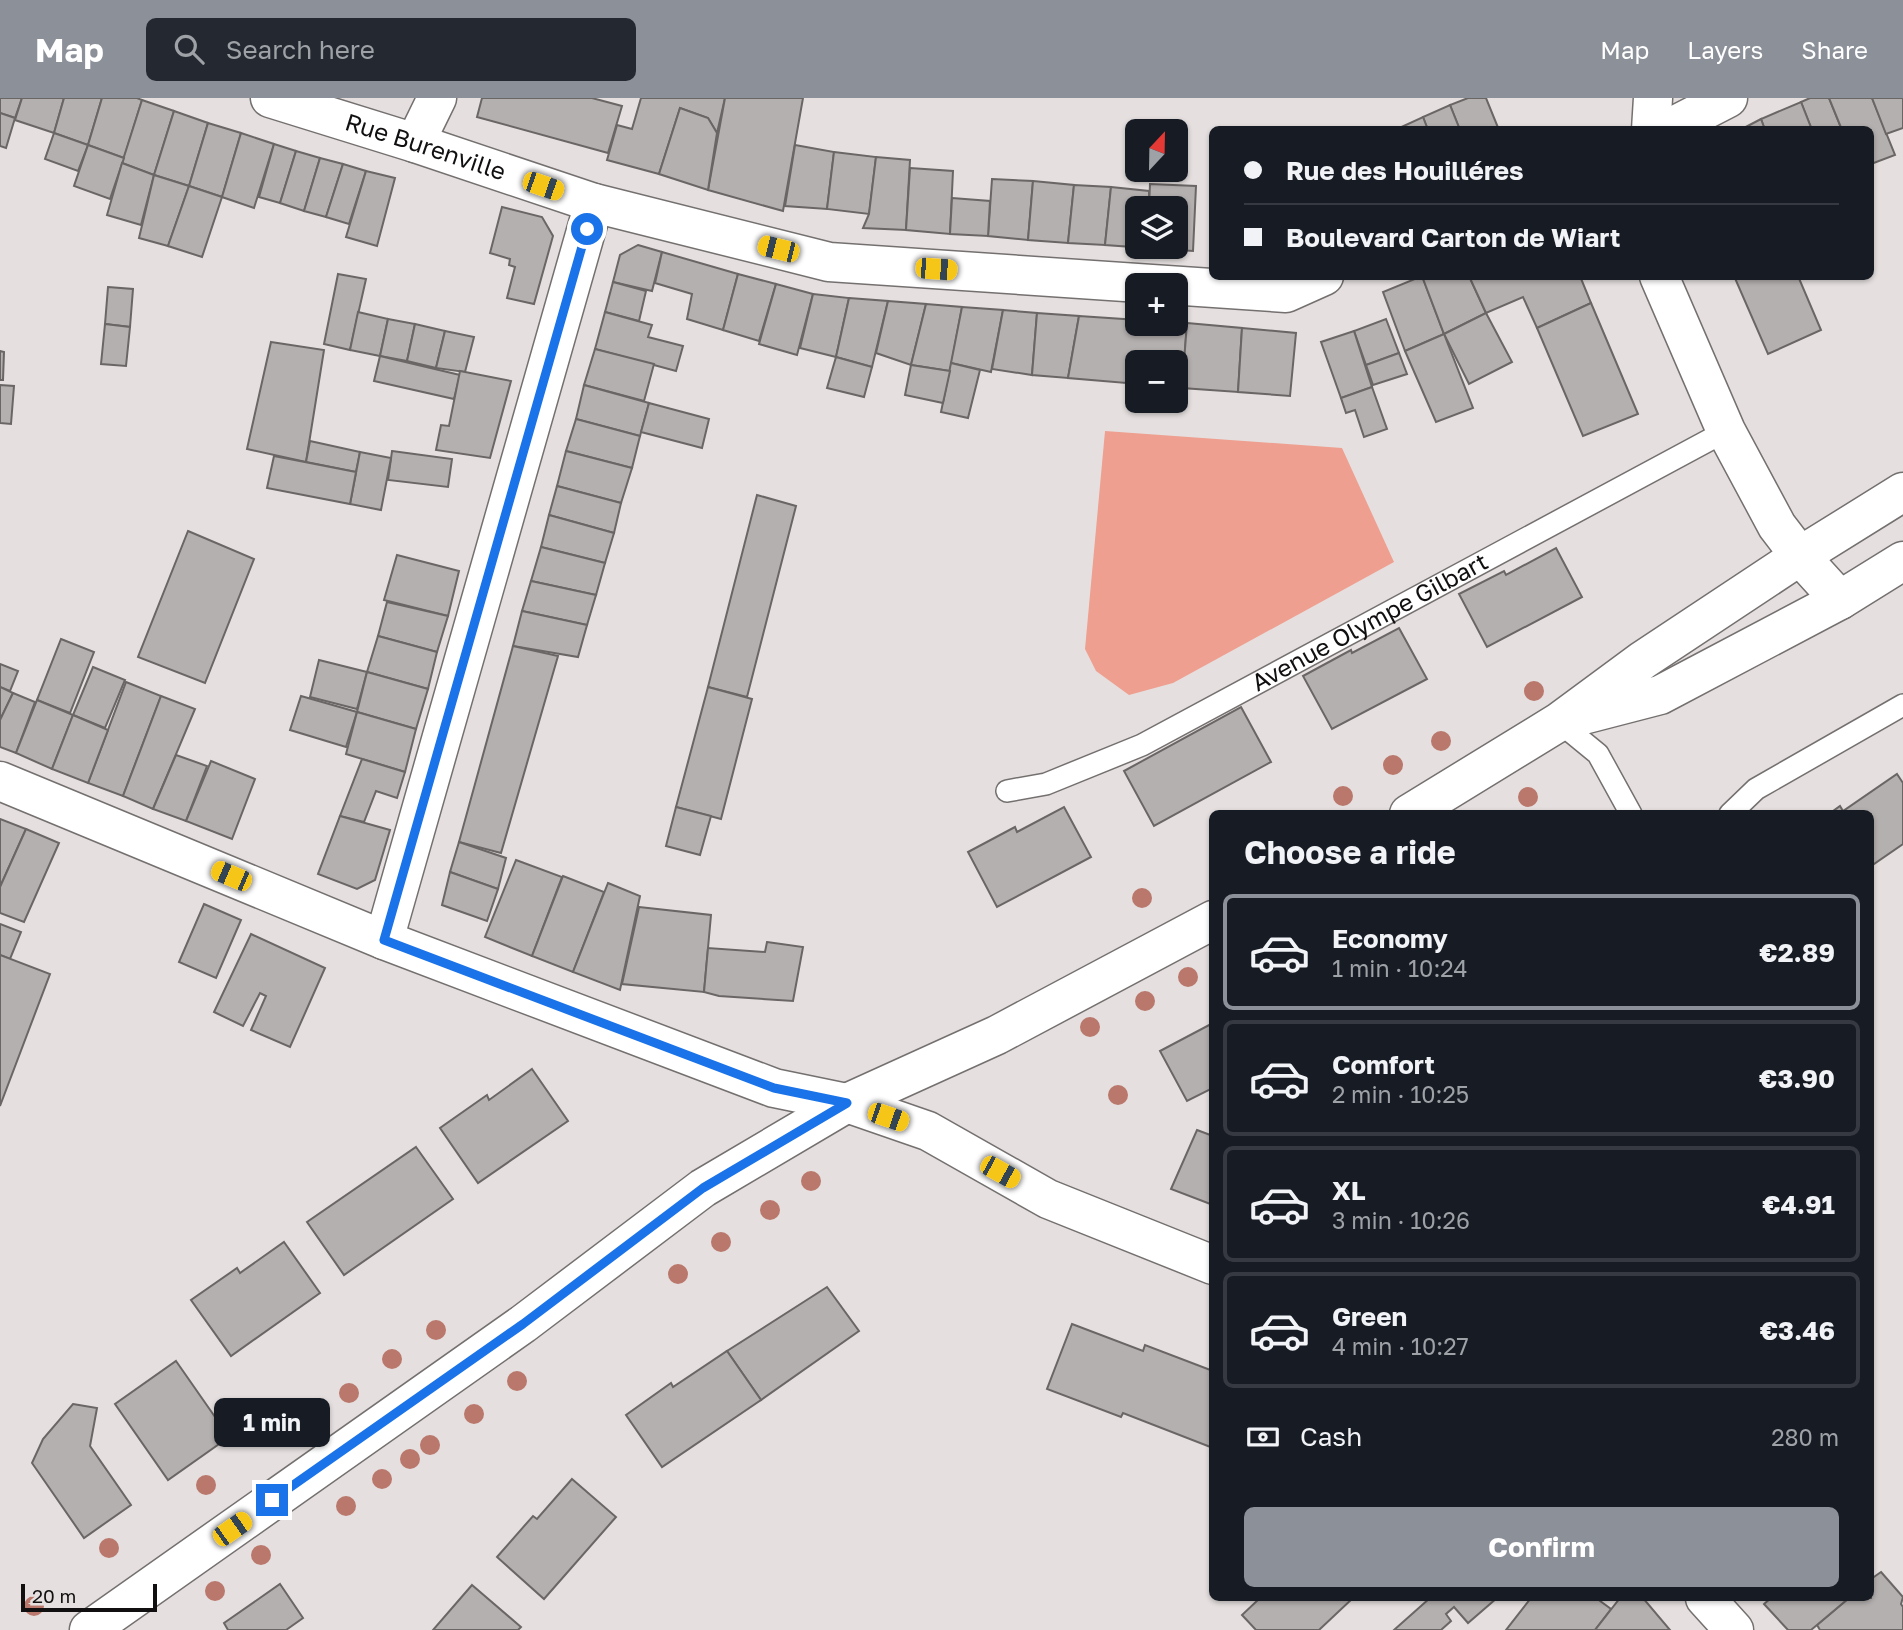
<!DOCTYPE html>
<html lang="en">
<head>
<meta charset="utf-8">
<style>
	:root { --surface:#171b24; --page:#242831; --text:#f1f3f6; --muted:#9ea1a6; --line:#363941; --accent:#8c9099 }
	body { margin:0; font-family:"Golos Text",sans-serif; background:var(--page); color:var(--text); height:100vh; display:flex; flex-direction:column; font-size:26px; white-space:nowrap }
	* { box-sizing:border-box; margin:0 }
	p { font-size:23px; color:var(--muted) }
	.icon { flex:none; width:38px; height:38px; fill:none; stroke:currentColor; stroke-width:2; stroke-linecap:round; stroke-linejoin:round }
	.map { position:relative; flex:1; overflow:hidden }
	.drawer { position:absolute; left:1209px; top:712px; width:665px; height:791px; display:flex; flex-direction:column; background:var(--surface); border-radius:10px; box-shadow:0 2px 5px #0004 }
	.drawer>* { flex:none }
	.banner { position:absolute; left:1209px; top:28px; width:665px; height:154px; border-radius:10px; box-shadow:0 2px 5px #0004; display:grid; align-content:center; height:154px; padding:0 35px; background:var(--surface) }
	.needle { width:46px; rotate:22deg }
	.buttons { position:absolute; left:1125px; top:21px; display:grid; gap:14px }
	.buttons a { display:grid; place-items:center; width:63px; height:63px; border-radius:10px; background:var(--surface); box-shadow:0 2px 5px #0004; font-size:35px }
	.scale { position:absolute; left:21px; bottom:18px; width:136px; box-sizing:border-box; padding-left:7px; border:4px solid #110f0f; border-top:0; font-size:19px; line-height:24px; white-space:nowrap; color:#110f0f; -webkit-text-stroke:5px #e5e0df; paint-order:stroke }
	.end { position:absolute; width:32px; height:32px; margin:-16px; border:9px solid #1a73e8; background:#fff; box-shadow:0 0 0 4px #fff }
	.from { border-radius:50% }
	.bubble { position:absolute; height:49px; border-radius:10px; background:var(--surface); box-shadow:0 2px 5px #0004; font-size:23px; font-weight:700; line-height:49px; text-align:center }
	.car { position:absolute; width:21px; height:42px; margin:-21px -10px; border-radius:9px; box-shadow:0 0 5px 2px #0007; background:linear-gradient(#f5c518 24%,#345 0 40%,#f5c518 0 76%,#345 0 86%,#f5c518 0) }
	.banner b { display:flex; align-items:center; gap:24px; height:66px; font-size:26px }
	.banner b+b { border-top:2px solid var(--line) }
	.banner i { width:18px; height:18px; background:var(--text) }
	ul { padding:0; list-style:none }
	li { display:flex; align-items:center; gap:21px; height:116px; margin:0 14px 10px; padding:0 21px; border:4px solid var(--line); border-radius:10px }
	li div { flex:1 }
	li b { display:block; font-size:26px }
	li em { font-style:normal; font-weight:700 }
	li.current { border-color:var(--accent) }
	li>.icon { width:63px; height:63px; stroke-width:1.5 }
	h2 { padding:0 35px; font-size:32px; line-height:84px }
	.pay { display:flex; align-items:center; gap:18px; height:77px; padding:0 35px; font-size:26px }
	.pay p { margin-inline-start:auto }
	.action { display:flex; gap:14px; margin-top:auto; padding:14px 35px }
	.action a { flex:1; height:80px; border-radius:10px; background:var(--accent); color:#fff; font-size:28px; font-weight:700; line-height:80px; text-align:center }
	header { display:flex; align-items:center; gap:42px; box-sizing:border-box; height:98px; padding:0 35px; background:var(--accent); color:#fff }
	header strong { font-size:33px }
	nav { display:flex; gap:38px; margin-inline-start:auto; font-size:24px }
	.search { width:490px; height:63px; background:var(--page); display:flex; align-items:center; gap:18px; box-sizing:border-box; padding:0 24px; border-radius:10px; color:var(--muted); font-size:26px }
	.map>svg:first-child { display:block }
	.green { fill:#ee9f90 }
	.building { fill:#b4b0af; stroke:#6a6665; stroke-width:2 }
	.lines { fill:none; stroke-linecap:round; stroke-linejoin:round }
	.lane-casing { stroke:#74706f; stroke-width:24 }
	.street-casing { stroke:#74706f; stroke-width:41 }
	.secondary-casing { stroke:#74706f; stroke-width:41 }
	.lane { stroke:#fff; stroke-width:21 }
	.street { stroke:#fff; stroke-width:38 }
	.secondary { stroke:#fff; stroke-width:38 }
	.tree { fill:#ba776c }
	.route { stroke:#1a73e8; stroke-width:9 }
	.labels { text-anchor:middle; stroke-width:5; stroke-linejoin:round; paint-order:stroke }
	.street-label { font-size:24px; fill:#110f0f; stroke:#e5e0df }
</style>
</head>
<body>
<header>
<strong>Map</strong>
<div class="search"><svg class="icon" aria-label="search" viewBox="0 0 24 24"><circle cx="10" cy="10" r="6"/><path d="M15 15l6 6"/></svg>Search here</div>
<nav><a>Map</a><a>Layers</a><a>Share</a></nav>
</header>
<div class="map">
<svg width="1903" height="1532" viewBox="0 0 1903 1532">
	<rect width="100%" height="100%" fill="#e5e0df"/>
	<path class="green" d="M1105 333 1342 350 1394 464 1173 585 1129 597 1096 573 1085 551Z"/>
	<g class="building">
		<path d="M0 0H22L15 20 0 15Z"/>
		<path d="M22 0H64L54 35 15 22Z"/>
		<path d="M64 0H102L88 47 54 35Z"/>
		<path d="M102 0H137L142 2 124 60 88 47Z"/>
		<path d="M482 0H592L622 8 608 55 477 19Z"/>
		<path d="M641 0H725L717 35 708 20 680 10 659 76 607 62 617 27 632 31Z"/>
		<path d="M725 0H803L783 113 708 92Z"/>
		<path d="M1468 0H1486L1499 32H1460L1450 7Z"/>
		<path d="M1810 0H1829L1842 32H1812L1801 4Z"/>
		<path d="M1829 0H1872L1895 57 1871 66V32H1842Z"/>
		<path d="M1872 0H1903V30L1886 36Z"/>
		<path d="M142 2 174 13 154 77 122 65Z"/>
		<path d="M1801 4 1812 32H1765L1761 21Z"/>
		<path d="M1450 7 1460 32H1428L1423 19Z"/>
		<path d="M680 10 708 20 717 35 708 92 659 76Z"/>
		<path d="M174 13 208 25 189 88 154 77Z"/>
		<path d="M0 15 15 20 6 50 0 48Z"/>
		<path d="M1423 19 1428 32H1395Z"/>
		<path d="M1761 21 1765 32H1740Z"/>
		<path d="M208 25 241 35 222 99 189 88Z"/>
		<path d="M54 35 88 47 78 73 45 61Z"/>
		<path d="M241 35 274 46 254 110 222 99Z"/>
		<path d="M274 46 296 53 280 105 259 99Z"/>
		<path d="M88 47 124 60 110 101 74 88Z"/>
		<path d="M795 47 834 54 827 111 785 108Z"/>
		<path d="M296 53 320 60 304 113 280 105Z"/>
		<path d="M834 54 876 59 869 116 827 111Z"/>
		<path d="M876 59 910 62 906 132 863 130 869 116Z"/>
		<path d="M320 60 343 66 326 119 304 113Z"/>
		<path d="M122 65 154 77 141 127 107 117Z"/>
		<path d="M343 66 366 73 349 126 326 119Z"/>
		<path d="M910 70 953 73 950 136 906 132Z"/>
		<path d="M366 73 395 80 377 148 346 139Z"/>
		<path d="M154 77 189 88 168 148 139 140Z"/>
		<path d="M992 81 1033 83 1028 142 988 138Z"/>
		<path d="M1033 83 1074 87 1068 145 1028 142Z"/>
		<path d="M1150 86 1196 88 1193 153 1147 150 1176 149V110H1149Z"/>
		<path d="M1074 87 1111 89 1105 147 1068 145Z"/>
		<path d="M189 88 222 99 202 159 168 148Z"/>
		<path d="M1111 89 1149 93V110H1138V149L1147 150 1105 147Z"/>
		<path d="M952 100 990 103 988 138 950 136Z"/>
		<path d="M502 109 542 119 553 138 534 206 507 200 515 169 509 167 510 161 490 155Z"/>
		<path d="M638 147 662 154 652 193 613 184 620 157Z"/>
		<path d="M662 154 738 176 723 232 687 221 692 196 655 185Z"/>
		<path d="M338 176 366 181 350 252 324 246Z"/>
		<path d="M738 176 776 186 759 243 723 232Z"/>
		<path d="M1422 178 1444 236 1405 253 1383 194Z"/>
		<path d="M1422 178H1469L1486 215 1444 236Z"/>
		<path d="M1469 178H1580L1591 205 1537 230 1523 199 1486 215Z"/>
		<path d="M1734 178H1798L1821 232 1768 256Z"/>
		<path d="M613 184 646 193 639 223 605 214Z"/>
		<path d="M776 186 813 196 797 257 759 246Z"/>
		<path d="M108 189 133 191 130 229 105 226Z"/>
		<path d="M813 196 849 200 836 259 800 250Z"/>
		<path d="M849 200 888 203 872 269 836 259Z"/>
		<path d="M888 203 926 206 911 267 876 255Z"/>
		<path d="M1591 205 1638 316 1583 338 1537 230Z"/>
		<path d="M926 206 962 209 950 273 911 267Z"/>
		<path d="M962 209 1003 212 991 274 951 265Z"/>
		<path d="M1003 212 1037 215 1032 277 992 271Z"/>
		<path d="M358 214 388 221 380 258 350 252Z"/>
		<path d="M605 214 652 227 648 239 683 248 676 273 595 251Z"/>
		<path d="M1037 215 1079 218 1068 280 1032 277Z"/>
		<path d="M1486 215 1512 264 1469 286 1444 236Z"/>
		<path d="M1079 218 1138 222V226L1187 225 1182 290 1176 289V264H1138V286L1068 280Z"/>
		<path d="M388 221 415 226 407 263 380 258Z"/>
		<path d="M1386 221 1399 255 1366 267 1354 233Z"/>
		<path d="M1187 225 1242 230 1238 294 1182 290Z"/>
		<path d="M105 226 130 229 126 268 101 266Z"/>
		<path d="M415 226 445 233 436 270 407 263Z"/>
		<path d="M1242 230 1296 235 1290 298 1238 294Z"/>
		<path d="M445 233 474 239 465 274 436 270Z"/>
		<path d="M1354 233 1372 289 1341 300 1321 244Z"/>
		<path d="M1444 236 1473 310 1436 324 1405 253Z"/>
		<path d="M271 244 324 252 306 364 247 351Z"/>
		<path d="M595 251 654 266 644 303 584 287Z"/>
		<path d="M0 253 4 254 3 282H0Z"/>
		<path d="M1399 255 1407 276 1373 287 1366 267Z"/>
		<path d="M380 258 460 277 454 301 374 283Z"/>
		<path d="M836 259 872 269 864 299 827 290Z"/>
		<path d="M951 265 980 272 968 320 941 314Z"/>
		<path d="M911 267 950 273 943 305 905 297Z"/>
		<path d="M460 273 511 283 490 360 436 352 441 327 449 328Z"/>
		<path d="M0 287 14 288 11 326 0 325Z"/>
		<path d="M584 287 649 305 640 338 576 321Z"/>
		<path d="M1372 289 1387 331 1364 339 1355 312 1346 315 1341 300Z"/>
		<path d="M649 305 709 321 702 350 641 334Z"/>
		<path d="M576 321 640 338 632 370 566 353Z"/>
		<path d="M310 343 360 354 356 374 306 364Z"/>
		<path d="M392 353 452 361 448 389 388 382Z"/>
		<path d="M566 353 632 370 621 405 557 388Z"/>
		<path d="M360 354 391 360 381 412 350 406Z"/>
		<path d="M274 358 356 374 350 406 267 390Z"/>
		<path d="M557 388 621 405 614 435 549 417Z"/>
		<path d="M757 397 796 408 747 599 708 589Z"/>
		<path d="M549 417 614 435 605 465 541 449Z"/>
		<path d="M188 433 254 461 205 585 138 559Z"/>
		<path d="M541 449 605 465 596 497 531 483Z"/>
		<path d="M1556 450 1582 499 1487 549 1459 496 1504 473 1506 477Z"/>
		<path d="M397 457 459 473 448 518 384 502Z"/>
		<path d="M531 483 596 497 587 527 522 513Z"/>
		<path d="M387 504 448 518 437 554 378 538Z"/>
		<path d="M522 513 587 527 578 559 513 548Z"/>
		<path d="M1399 530 1427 581 1332 631 1303 578 1351 552 1352 555Z"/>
		<path d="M378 538 437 554 428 591 367 574Z"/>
		<path d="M61 541 94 554 70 615 37 602Z"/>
		<path d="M513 548 558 558 501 755 459 744Z"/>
		<path d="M319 562 367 574 357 611 310 599Z"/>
		<path d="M0 566 18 573 10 593 0 589Z"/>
		<path d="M93 569 125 582 105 630 73 617Z"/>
		<path d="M367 574 428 591 416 631 357 614Z"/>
		<path d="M126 584 161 598 123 698 88 685Z"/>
		<path d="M0 589 13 595 0 622Z"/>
		<path d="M708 589 752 601 721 721 676 709Z"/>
		<path d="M13 595 35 604 16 655 0 649V622Z"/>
		<path d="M161 598 195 611 153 711 123 698Z"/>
		<path d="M301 598 357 614 346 649 290 632Z"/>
		<path d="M37 602 73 617 52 671 16 655Z"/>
		<path d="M1241 609 1271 664 1154 728 1124 673Z"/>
		<path d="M357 614 416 631 405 674 346 656Z"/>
		<path d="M73 617 108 632 88 685 52 671Z"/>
		<path d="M176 657 207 668 186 723 153 711Z"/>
		<path d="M362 661 405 674 397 700 376 693 364 724 340 718Z"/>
		<path d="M211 663 255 681 232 741 186 723Z"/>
		<path d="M1897 676 1903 685V746L1871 768V716H1829L1840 708 1843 713Z"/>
		<path d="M676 709 711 718 700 757 666 748Z"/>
		<path d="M1064 709 1091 759 997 809 968 754 1015 729 1017 734Z"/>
		<path d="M340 718 390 732 375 782 357 791 318 776Z"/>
		<path d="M0 721 26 731 0 789Z"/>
		<path d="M26 731 59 745 24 824 0 815V789Z"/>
		<path d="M459 744 506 760 498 791 450 774Z"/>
		<path d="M516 762 562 779 532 858 485 839Z"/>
		<path d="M450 774 498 791 487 823 442 807Z"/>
		<path d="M563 778 604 794 573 874 532 858Z"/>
		<path d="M608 785 640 798 620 892 573 874Z"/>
		<path d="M204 806 241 822 216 880 179 864Z"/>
		<path d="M639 809 711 817 704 894 622 886Z"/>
		<path d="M0 826 21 834 10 861 0 857Z"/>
		<path d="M251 836 325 870 290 949 251 932 266 898 260 895 243 928 214 914Z"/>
		<path d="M767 844 803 849 793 903 719 898 704 894 708 850 765 854Z"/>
		<path d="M0 857 50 876 0 1008Z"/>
		<path d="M1213 925V990L1187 1003 1160 953Z"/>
		<path d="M532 971 568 1023 478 1085 440 1030 487 997 489 1002Z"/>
		<path d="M1197 1032 1213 1038V1107L1171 1091Z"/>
		<path d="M416 1049 453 1101 344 1177 307 1124Z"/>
		<path d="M284 1144 320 1195 231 1258 191 1202 237 1170 240 1175Z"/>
		<path d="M827 1189 859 1233 761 1302 727 1253Z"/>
		<path d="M1072 1226 1143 1253 1145 1247 1213 1273V1350L1123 1315 1121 1319 1047 1291Z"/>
		<path d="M727 1253 761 1302 662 1369 626 1317 671 1285 673 1289Z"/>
		<path d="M176 1263 229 1339 168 1382 115 1306Z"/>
		<path d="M73 1306 97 1310 90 1348 131 1407 84 1440 32 1365 43 1341Z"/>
		<path d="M572 1381 616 1419 544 1501 497 1459 533 1418 537 1421Z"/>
		<path d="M1881 1474 1903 1499 1901 1506 1903 1509V1532H1820L1817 1527 1849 1500H1871V1481Z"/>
		<path d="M280 1486 303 1520 286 1532H228L224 1525Z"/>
		<path d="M472 1487 521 1529 518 1532H433Z"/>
		<path d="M1260 1500H1353L1319 1532H1256L1242 1517Z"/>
		<path d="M1430 1500H1497L1468 1525 1454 1509 1446 1516 1451 1523 1441 1532H1394Z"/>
		<path d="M1531 1500H1596L1611 1511 1595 1532H1506Z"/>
		<path d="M1620 1500H1643L1670 1532H1595Z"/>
		<path d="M1771 1500H1849L1811 1532H1788L1764 1506Z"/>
	</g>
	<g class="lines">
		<g class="lane-casing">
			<g id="lane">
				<path d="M1559 624 1598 656 1631 716"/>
				<path id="s1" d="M1007 693 1046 686 1142 647 1726 333"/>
				<path d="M1730 716 1756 691 1903 607"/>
			</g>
		</g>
		<g class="street-casing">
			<g id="street">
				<path id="s2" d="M270 0 415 45 594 105 829 164 1286 195 1324 178"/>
				<path d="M1651 32 1653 0"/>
				<path d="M1666 32 1728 0"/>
				<path d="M415 45 437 0"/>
				<path d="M1659 178 1726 333 1777 428 1800 458 1840 502"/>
				<path d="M0 683 384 842 774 990 847 1005 928 1033 1048 1101 1213 1167"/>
				<path d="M384 842 594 105"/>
				<path d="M1705 1500 1734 1532"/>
			</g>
		</g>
		<g class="secondary-casing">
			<g id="secondary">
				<path d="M1579 618 1660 597 1840 502 1903 463"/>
				<path d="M1409 716 1559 624 1643 562 1800 458 1903 394"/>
				<path d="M89 1532 523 1226 703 1090 847 1005 997 937 1213 822"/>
			</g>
		</g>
		<use href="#lane" class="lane"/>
		<use href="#street" class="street"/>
		<use href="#secondary" class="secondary"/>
	</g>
	<g class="tree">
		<circle cx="1534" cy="593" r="10"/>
		<circle cx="1441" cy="643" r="10"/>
		<circle cx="1393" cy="667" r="10"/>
		<circle cx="1343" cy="698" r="10"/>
		<circle cx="1528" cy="699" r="10"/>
		<circle cx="1142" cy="800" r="10"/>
		<circle cx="1188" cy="879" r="10"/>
		<circle cx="1145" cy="903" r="10"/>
		<circle cx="1090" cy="929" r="10"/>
		<circle cx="1118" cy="997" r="10"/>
		<circle cx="811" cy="1083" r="10"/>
		<circle cx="770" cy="1112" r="10"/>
		<circle cx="721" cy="1144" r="10"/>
		<circle cx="678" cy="1176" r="10"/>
		<circle cx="436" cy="1232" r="10"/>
		<circle cx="392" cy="1261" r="10"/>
		<circle cx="517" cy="1283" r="10"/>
		<circle cx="349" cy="1295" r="10"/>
		<circle cx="474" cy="1316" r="10"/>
		<circle cx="430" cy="1347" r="10"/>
		<circle cx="410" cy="1361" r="10"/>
		<circle cx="382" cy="1381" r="10"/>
		<circle cx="206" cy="1387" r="10"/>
		<circle cx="346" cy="1408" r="10"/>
		<circle cx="109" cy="1450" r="10"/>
		<circle cx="261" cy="1457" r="10"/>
		<circle cx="215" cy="1493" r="10"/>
		<circle cx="34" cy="1508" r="10"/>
	</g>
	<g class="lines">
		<path class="route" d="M272 1402 523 1226 703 1090 847 1005 774 990 384 842 587 131"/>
	</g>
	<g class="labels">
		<g class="street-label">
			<text dy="8" stroke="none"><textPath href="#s2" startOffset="163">Rue Burenville</textPath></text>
			<text dy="8" stroke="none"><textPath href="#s1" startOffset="402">Avenue Olympe Gilbart</textPath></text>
		</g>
	</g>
</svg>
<div class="buttons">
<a><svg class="needle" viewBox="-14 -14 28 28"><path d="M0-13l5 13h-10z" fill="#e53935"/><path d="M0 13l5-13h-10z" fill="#9ea1a6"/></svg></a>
<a><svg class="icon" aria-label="layers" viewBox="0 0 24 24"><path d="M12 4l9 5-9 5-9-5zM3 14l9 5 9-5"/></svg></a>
<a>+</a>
<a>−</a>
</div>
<div class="scale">20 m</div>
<i class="end from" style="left:587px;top:131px"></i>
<i class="end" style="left:272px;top:1402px"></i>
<div class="bubble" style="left:214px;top:1300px;width:116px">1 min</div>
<i class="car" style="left:543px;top:88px;rotate:109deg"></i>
<i class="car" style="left:778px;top:151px;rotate:284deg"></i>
<i class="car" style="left:936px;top:171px;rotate:94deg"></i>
<i class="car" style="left:231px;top:778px;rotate:293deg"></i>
<i class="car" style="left:888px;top:1019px;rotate:109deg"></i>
<i class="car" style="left:1000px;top:1074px;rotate:119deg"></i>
<i class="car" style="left:232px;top:1431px;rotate:55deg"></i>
<div class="banner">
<b><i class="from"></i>Rue des Houilléres</b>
<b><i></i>Boulevard Carton de Wiart</b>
</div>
<section class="drawer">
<h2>Choose a ride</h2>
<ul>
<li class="current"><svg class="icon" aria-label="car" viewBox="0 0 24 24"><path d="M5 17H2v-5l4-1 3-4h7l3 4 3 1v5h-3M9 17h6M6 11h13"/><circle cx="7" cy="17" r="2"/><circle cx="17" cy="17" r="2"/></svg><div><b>Economy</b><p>1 min · 10:24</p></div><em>€2.89</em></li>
<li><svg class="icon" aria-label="car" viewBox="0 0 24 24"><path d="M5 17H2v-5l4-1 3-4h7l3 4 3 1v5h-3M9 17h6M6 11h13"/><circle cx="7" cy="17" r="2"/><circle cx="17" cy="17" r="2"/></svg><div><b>Comfort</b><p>2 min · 10:25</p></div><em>€3.90</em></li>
<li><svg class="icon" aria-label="car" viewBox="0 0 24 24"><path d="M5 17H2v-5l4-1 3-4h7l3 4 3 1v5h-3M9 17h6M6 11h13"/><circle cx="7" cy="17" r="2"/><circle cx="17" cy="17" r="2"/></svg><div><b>XL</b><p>3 min · 10:26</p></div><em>€4.91</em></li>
<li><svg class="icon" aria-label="car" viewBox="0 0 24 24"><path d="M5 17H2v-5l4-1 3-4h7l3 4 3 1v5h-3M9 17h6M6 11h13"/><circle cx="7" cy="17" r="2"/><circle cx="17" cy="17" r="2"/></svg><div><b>Green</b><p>4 min · 10:27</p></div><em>€3.46</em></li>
</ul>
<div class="pay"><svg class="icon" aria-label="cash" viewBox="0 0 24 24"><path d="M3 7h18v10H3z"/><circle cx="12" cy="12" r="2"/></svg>Cash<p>280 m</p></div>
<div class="action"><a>Confirm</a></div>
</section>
</div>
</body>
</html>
